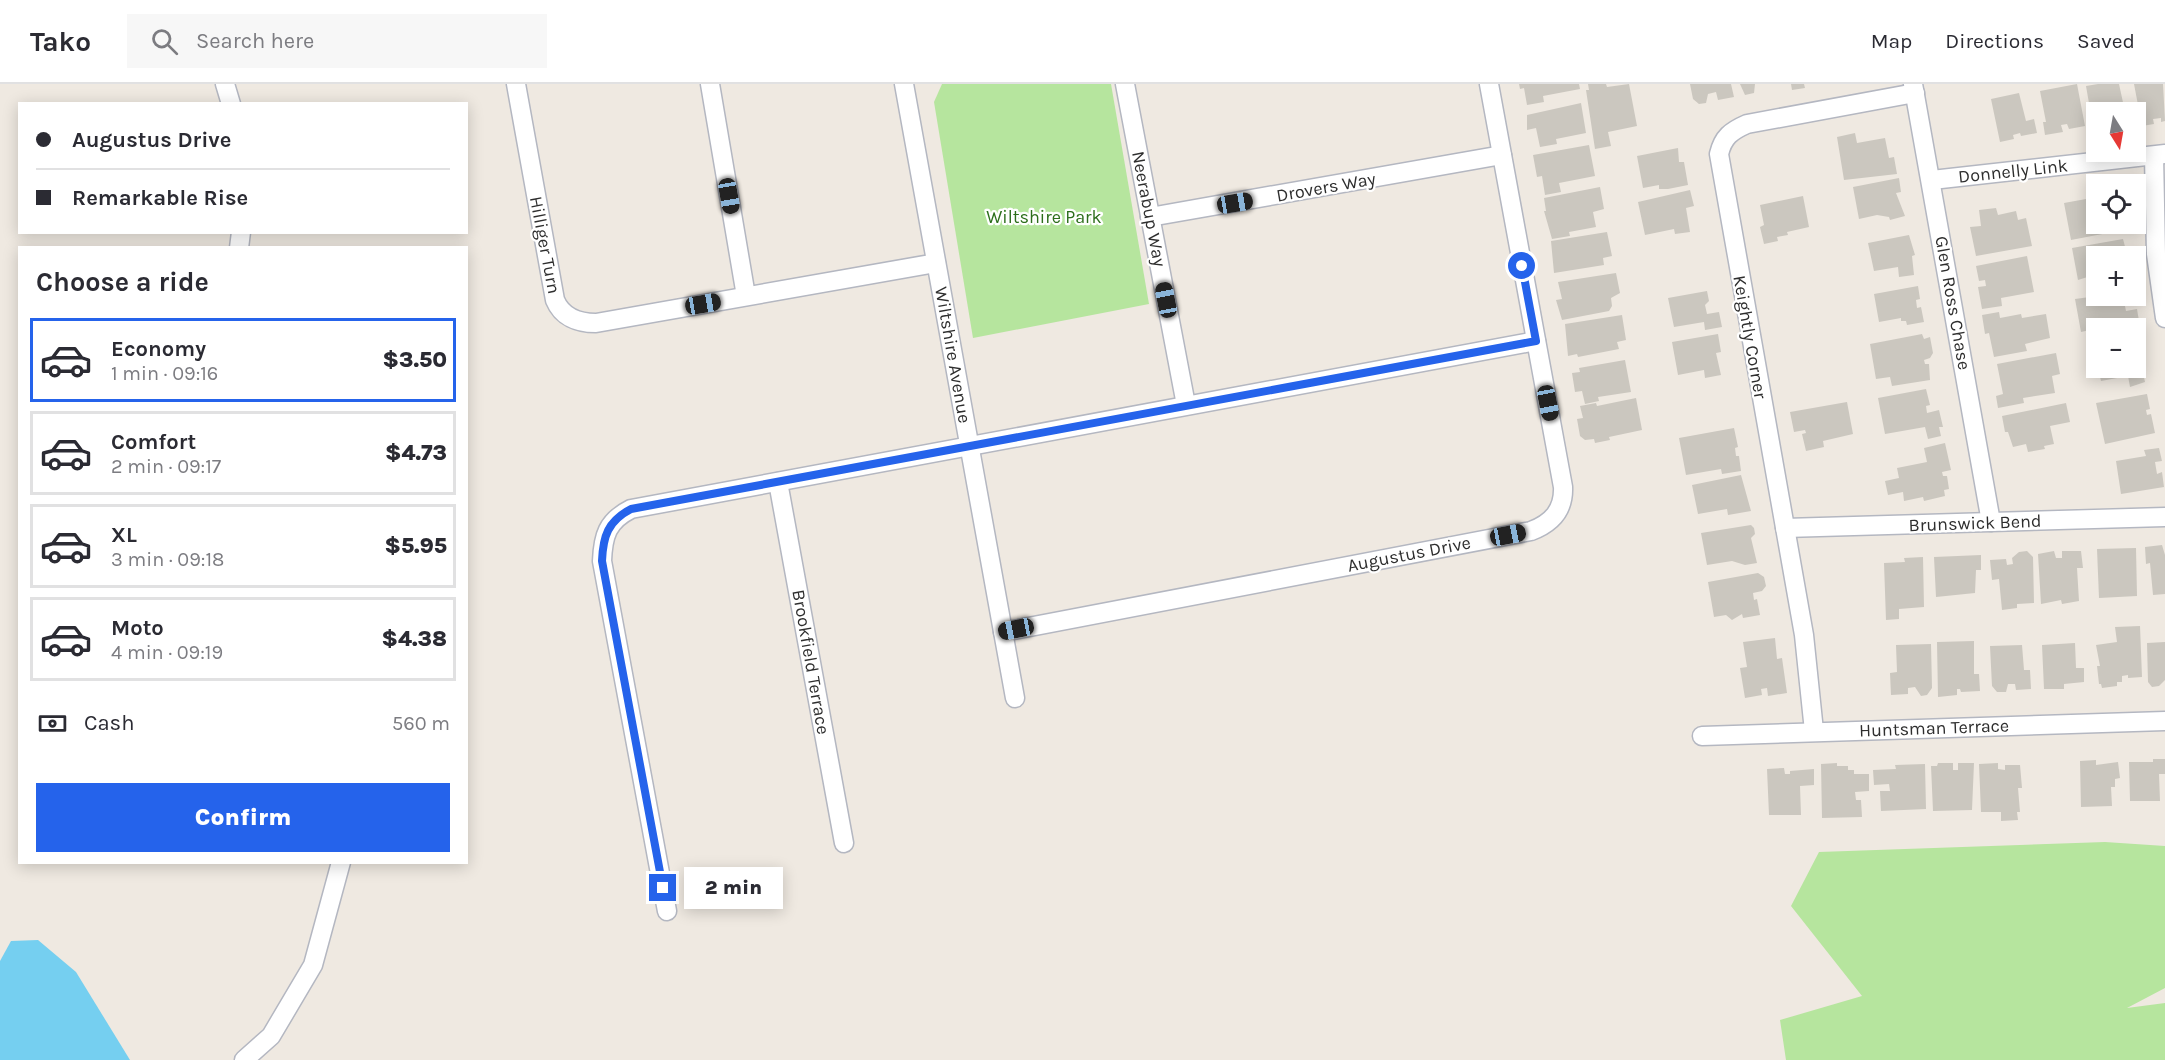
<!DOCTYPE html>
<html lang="en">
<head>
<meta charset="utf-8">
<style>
	:root { --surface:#fff; --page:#f7f7f7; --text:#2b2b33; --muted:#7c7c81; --line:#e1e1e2; --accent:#2563eb }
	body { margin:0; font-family:Karla,sans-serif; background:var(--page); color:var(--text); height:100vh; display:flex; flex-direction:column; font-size:22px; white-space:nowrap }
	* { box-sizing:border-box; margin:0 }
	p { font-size:20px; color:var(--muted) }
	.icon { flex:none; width:33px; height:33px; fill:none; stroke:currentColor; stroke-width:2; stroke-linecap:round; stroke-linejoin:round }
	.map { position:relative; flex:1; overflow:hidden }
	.sheet { position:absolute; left:18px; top:162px; width:450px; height:618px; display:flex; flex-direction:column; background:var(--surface); border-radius:0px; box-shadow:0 3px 15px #0003 }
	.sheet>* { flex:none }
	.top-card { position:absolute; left:18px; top:18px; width:450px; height:132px; border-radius:0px; box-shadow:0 3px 15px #0003; display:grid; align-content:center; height:132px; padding:0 18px; background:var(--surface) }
	.needle { width:39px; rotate:169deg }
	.buttons { position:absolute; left:2086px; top:18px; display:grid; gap:12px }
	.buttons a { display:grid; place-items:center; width:60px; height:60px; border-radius:0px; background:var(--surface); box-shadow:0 3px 15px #0003; font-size:30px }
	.end { position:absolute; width:27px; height:27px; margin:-14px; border:8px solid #2563eb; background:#fff; box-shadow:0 0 0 3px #fff }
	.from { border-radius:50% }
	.bubble { position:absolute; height:42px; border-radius:0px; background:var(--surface); box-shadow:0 3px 15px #0003; font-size:20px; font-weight:800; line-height:42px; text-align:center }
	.car { position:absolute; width:18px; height:36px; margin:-18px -9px; border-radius:8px; box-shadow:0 0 4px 2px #0007; background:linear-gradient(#222 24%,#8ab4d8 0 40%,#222 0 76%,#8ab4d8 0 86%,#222 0) }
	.top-card b { display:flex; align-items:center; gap:21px; height:57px; font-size:22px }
	.top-card b+b { border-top:2px solid var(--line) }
	.top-card i { width:15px; height:15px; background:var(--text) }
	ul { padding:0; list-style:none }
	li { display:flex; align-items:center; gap:18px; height:84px; margin:0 12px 9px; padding:0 6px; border:3px solid var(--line); border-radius:0px }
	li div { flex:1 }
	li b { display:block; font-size:22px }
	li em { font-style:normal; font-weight:800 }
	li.on { border-color:var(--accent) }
	li>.icon { width:54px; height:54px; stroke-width:1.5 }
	h2 { padding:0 18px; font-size:27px; line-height:72px }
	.pay { display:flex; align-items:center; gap:15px; height:66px; padding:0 18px; font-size:22px }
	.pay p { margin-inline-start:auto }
	.primary-button { display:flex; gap:12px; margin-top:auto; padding:12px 18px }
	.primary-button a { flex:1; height:69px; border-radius:0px; background:var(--accent); color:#fff; font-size:24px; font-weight:800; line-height:69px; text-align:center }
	header { display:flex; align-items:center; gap:36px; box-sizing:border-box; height:84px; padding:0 30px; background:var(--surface); border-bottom:2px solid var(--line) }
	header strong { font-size:28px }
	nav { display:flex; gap:33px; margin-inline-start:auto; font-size:21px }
	.search { width:420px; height:54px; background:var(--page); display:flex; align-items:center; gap:15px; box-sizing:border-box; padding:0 21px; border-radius:0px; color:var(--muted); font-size:22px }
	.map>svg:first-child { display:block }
	.green { fill:#b6e59e }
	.water { fill:#75cff0 }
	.building { fill:#cbc7bf }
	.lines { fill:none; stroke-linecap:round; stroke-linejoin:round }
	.minor-casing { stroke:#b4b7c1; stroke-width:21 }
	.minor { stroke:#fff; stroke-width:18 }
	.route { stroke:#2563eb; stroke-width:8 }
	.labels { text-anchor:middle; stroke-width:4.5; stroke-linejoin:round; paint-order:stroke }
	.street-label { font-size:18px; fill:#2e2e2e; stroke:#fff }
	.park-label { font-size:18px; fill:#2c6e1b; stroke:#fff }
</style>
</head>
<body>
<header>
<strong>Tako</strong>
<div class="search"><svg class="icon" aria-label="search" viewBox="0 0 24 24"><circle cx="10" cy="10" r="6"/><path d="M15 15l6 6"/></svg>Search here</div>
<nav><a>Map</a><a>Directions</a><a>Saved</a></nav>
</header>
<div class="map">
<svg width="2165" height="976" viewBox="0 0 2165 976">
	<rect width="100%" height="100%" fill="#efe9e1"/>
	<g class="green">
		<path d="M942 0H1111L1149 220 973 254 934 18Z"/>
		<path d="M2105 758 2165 762V904L2127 924 2165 919V976H1786L1780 936 1862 912 1791 822 1819 768Z"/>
	</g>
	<path class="water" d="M38 856 76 888 130 976H0V877L11 857Z"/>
	<g class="building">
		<path d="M1519 0H1579L1580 5 1543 12 1544 18 1527 21 1524 4 1520 5Z"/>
		<path d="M1588 0H1606L1607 3 1629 0 1637 42 1608 48 1611 62 1595 65 1586 6H1589Z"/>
		<path d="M1690 0H1731L1734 13 1718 16 1716 8 1708 10 1706 19 1699 20 1693 15Z"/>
		<path d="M1740 0H1755L1754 9 1745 11Z"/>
		<path d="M1791 0H1804L1805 4 1792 6Z"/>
		<path d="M2077 0 2085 42 2069 45 2067 40 2061 41 2063 48 2045 51 2043 38H2046L2040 7Z"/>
		<path d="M2098 0H2119L2124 23 2132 21 2134 28H2097V45L2093 42 2086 2Z"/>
		<path d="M2134 0H2163L2165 37 2161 38V34L2153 35 2154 40 2142 42Z"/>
		<path d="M2019 9 2026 37 2034 35 2037 49 2021 52 2020 49 2013 51 2014 55 2000 58 1991 15Z"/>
		<path d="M1581 19 1586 49 1556 55 1557 60 1540 63 1536 44 1527 46V31Z"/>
		<path d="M1855 49 1857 59 1885 54 1889 74 1894 73 1897 90 1844 96 1837 53Z"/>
		<path d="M1589 61 1595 92 1559 99 1561 108 1545 111 1542 92 1537 93 1533 71Z"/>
		<path d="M1678 64 1679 78H1684L1688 101 1668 105H1659V101L1643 104 1637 72Z"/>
		<path d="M1899 94 1901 108 1896 109 1905 132 1890 136 1889 133 1877 131 1859 135 1853 103Z"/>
		<path d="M1600 103 1604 125 1593 128 1596 143 1569 148 1570 152 1552 155 1544 127H1546L1544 114Z"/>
		<path d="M1690 106 1694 122 1686 124 1690 148 1675 150 1674 145 1645 151 1638 118Z"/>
		<path d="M1803 112 1809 143 1787 148 1788 151 1777 153 1778 157 1764 160 1760 143 1764 141 1760 121Z"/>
		<path d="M2097 113V140H2116L2118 147 2071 156 2064 119Z"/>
		<path d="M1996 124 1998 131 2016 127 2018 136 2026 134 2032 162 1976 172 1970 143 1981 142 1979 126Z"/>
		<path d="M1607 148 1612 172 1603 174 1604 181 1554 189 1551 157Z"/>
		<path d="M1909 151 1915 171 1912 172 1914 191 1899 193 1898 183 1874 187 1868 159Z"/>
		<path d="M2123 155 2127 170 2097 172V190L2078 196 2072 164Z"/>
		<path d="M2027 172 2034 208 2001 214 2002 222 1982 225 1978 203 1986 202 1985 196 1979 197 1976 182Z"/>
		<path d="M1616 189 1620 209 1611 214 1612 222 1609 227 1562 236 1556 216 1562 215 1558 198Z"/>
		<path d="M1918 202 1920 215 1916 216 1917 224 1921 223 1924 238 1907 241 1906 237H1901V234L1879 238 1874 210Z"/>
		<path d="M1707 207 1709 217 1705 221 1707 230 1719 228 1722 243 1705 246 1704 238 1674 243 1668 214Z"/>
		<path d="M2097 212H2123L2126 227 2137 225 2140 243 2117 244 2116 241 2108 242 2109 244H2097V251L2091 252 2090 246 2081 248 2075 215Z"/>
		<path d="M1999 228 2000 234 2021 230 2022 234 2046 230 2050 254 2025 260 2027 267 1994 273 1989 249 1985 250 1982 231Z"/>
		<path d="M1622 231 1626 256 1617 258 1619 265 1578 273 1577 270 1568 272 1565 240Z"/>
		<path d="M1718 250 1721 268 1716 269 1721 291 1705 294 1704 286 1678 291 1672 258Z"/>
		<path d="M1922 250 1924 255 1930 253 1933 269 1930 274 1924 276 1925 280H1929L1930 296 1892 302 1890 293 1876 295 1870 260Z"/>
		<path d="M2097 261V284H2136L2137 274 2138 280 2141 279 2145 298 2130 303 2128 292 2101 297 2099 289 2093 290 2088 262Z"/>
		<path d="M2056 269 2060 290 2052 292 2055 309 2023 314 2024 319 1998 324 1996 312 2003 310 1997 280Z"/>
		<path d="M1625 276 1631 308 1598 313 1599 317 1585 320 1582 307 1575 308 1572 289 1580 288 1579 284Z"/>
		<path d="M1926 305 1930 321 1926 322 1927 329 1939 326 1943 343H1939L1941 352 1928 355 1925 343 1885 350 1878 314Z"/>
		<path d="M2147 310 2150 325 2146 326 2147 331 2151 330 2155 349 2105 360 2096 319Z"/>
		<path d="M1636 314 1642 346 1609 353 1610 356 1595 359 1594 355 1585 356 1580 352 1577 335 1583 334 1580 322 1596 319 1597 322Z"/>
		<path d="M1847 318 1853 350 1823 357 1824 363 1806 367 1802 350 1806 349 1805 346 1794 348 1790 328Z"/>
		<path d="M2066 319 2070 338 2050 342 2054 360 2044 362 2045 365 2028 368 2026 360 2013 363 2008 348H2005L2002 332Z"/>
		<path d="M1734 344 1738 363 1735 364 1736 372H1739L1741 387 1722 390 1721 385 1686 391 1679 354Z"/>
		<path d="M1945 359 1951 386 1942 388 1943 392H1947L1949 405 1944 406 1945 412 1924 417 1923 413 1904 417 1903 408 1888 411 1885 397 1899 394 1897 384 1927 378 1924 364Z"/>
		<path d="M2159 364 2162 377 2155 378 2157 390 2162 388 2164 403 2121 410 2116 377 2146 372 2144 366Z"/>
		<path d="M1741 391 1751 427 1728 431 1727 425 1698 430 1692 401Z"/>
		<path d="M1751 441 1754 444 1755 450 1751 454 1757 479 1745 481 1732 477 1707 481 1701 449Z"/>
		<path d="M2162 461 2165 471V510L2153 511 2150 479 2146 480 2145 463Z"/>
		<path d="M2136 464 2137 512 2099 514 2097 465Z"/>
		<path d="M2027 467 2033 473 2034 519 2017 520V524L2002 526 1999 495 1992 496 1990 476 2006 475 2007 481 2013 480 2012 474 2019 468Z"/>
		<path d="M2054 467 2056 474H2062V467H2081L2083 484H2077L2079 517 2062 520 2061 516 2041 520 2038 470Z"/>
		<path d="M1981 471V486H1976L1975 509 1936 513 1934 473Z"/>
		<path d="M1923 473 1924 523 1899 525V535L1886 536 1884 479 1905 478 1904 474Z"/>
		<path d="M1758 489 1764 493 1766 502 1762 507 1753 509 1754 516 1757 515 1760 531 1743 534 1742 530 1732 536 1726 531 1714 533 1708 498Z"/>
		<path d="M2140 542 2142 593 2128 594V591L2122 592V598H2117V602L2102 604 2101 600H2099L2097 582H2100L2096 561 2117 558 2115 543Z"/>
		<path d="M1775 554 1777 575 1782 574 1787 609 1768 612 1767 604 1761 605 1762 611 1745 614 1740 584 1747 583 1743 558Z"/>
		<path d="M1974 557V590H1979L1980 607 1961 608 1960 605H1957V611L1938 613 1937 558Z"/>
		<path d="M2165 558V596L2159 602 2152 603 2148 598 2147 559Z"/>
		<path d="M2075 559 2076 584H2084V598L2064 600V605H2044L2042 561Z"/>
		<path d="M1931 560 1932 604 1927 611 1921 612 1915 603 1908 604V610L1891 611 1890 589 1897 588 1896 561Z"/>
		<path d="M2022 561 2024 586H2030L2031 605 2016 606 2015 600H2008L2006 608H1997L1992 602 1990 562Z"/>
		<path d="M2153 675H2165V690H2159L2160 717H2130L2129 678H2153Z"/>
		<path d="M2096 676V681L2118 678 2120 694 2115 695V703H2111L2112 722 2081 723 2080 677Z"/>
		<path d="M1837 679V682H1848V686H1854V690H1869V707L1855 708 1856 716H1861L1862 733 1822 734 1821 680Z"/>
		<path d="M1938 679H1953V686H1958V679H1974L1972 726 1933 727 1931 682H1937Z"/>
		<path d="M1998 679V685L2005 686V681H2020L2022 704H2018L2020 728H2017L2018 736 2001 737V728H1981L1979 680Z"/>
		<path d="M1925 680 1926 725 1881 727 1880 707H1890L1889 700 1874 701 1873 686 1896 685 1895 681Z"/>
		<path d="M1784 684 1785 690H1790V687L1814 685V701L1800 702 1801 731H1769L1767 685Z"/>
	</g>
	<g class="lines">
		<g class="minor-casing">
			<g id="minor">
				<path d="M225 0 231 20"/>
				<path d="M516 0 555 216C562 233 578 239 596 239L936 179"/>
				<path d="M710 0 746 212"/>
				<path d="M904 0 1015 614"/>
				<path d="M1125 0 1186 321"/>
				<path d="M1913 0 1991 438"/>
				<path d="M2154 72 2156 170 2165 234"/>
				<path d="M1932 96 2165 70"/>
				<path d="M1150 133 1502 71"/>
				<path d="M239 164 241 148"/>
				<path d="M778 398 844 759"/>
				<path d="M1785 444 2165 433"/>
				<path d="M1003 548 1531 447C1552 439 1564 426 1563 403L1489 0"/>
				<path d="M1814 647 1804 551 1719 70C1723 53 1731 47 1747 40L1915 9"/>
				<path d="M1702 652 2165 637"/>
				<path d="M667 827 602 477C603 452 607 437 631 425L1536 257"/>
				<path d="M244 976 271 952 313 881 341 778"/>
			</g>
		</g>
		<use href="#minor" class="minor"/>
	</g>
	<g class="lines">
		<path class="route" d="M663 804 602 477C603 452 608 437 631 425L1536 257 1522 182"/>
	</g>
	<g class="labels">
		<g class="street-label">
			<text transform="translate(2013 87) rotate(-6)" y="6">Donnelly Link</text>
			<text transform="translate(1326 103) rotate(-10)" y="6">Drovers Way</text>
			<text transform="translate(1149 125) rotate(79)" y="6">Neerabup Way</text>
			<text transform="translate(545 161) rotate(79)" y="6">Hilliger Turn</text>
			<text transform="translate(1953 219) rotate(80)" y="6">Glen Ross Chase</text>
			<text transform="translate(1750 253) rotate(80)" y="6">Keightly Corner</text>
			<text transform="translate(953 271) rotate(80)" y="6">Wiltshire Avenue</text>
			<text transform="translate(1975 439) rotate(-2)" y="6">Brunswick Bend</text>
			<text transform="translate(1409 470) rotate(-11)" y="6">Augustus Drive</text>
			<text transform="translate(811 578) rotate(80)" y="6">Brookfield Terrace</text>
			<text transform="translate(1934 644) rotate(-2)" y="6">Huntsman Terrace</text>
		</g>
		<g class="park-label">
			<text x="1044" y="139">Wiltshire Park</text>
		</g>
	</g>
</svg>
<div class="buttons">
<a><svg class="needle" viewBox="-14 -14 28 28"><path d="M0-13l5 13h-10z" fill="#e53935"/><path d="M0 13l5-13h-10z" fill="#7c7c81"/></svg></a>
<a><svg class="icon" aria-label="locate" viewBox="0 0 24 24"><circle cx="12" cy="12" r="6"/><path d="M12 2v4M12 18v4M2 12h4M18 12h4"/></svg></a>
<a>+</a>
<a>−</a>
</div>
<i class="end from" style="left:1522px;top:182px"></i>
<i class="end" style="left:663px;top:804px"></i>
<div class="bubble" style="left:684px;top:783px;width:99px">2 min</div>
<i class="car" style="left:729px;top:112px;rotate:170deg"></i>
<i class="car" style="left:1235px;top:119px;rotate:81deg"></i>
<i class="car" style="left:1166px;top:216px;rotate:349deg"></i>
<i class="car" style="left:703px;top:220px;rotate:80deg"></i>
<i class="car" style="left:1548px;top:319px;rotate:169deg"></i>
<i class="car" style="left:1508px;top:451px;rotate:79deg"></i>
<i class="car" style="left:1016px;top:545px;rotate:259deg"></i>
<div class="top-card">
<b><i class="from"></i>Augustus Drive</b>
<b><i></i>Remarkable Rise</b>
</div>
<section class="sheet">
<h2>Choose a ride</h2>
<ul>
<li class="on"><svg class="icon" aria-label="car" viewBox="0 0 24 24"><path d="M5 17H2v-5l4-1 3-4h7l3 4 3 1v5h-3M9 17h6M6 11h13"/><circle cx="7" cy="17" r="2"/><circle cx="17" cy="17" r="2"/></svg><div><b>Economy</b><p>1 min · 09:16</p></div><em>$3.50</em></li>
<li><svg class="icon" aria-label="car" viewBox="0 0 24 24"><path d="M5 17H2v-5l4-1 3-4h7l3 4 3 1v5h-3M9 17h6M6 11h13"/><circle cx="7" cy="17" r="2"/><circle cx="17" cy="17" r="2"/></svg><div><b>Comfort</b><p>2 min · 09:17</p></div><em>$4.73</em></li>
<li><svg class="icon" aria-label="car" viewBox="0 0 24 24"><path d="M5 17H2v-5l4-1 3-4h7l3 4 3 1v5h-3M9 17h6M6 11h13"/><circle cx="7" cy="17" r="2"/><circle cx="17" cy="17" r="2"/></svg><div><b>XL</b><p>3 min · 09:18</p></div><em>$5.95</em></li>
<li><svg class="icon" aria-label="car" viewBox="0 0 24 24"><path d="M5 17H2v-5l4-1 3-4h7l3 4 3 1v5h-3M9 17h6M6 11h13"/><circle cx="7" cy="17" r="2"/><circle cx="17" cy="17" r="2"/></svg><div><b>Moto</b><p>4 min · 09:19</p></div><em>$4.38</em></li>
</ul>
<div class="pay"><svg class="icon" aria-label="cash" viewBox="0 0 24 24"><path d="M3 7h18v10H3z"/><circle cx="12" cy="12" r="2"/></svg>Cash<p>560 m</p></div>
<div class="primary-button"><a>Confirm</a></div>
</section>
</div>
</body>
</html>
